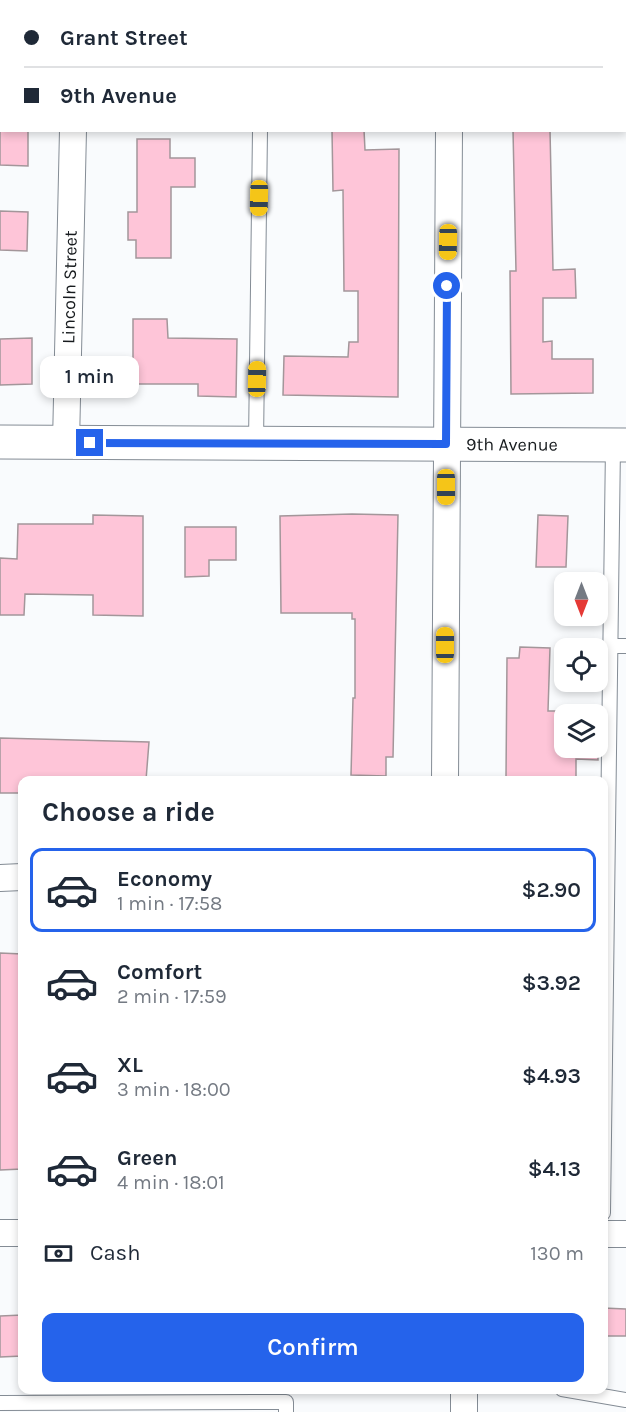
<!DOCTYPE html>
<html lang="en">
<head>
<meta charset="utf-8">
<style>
	:root { --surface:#fff; --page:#f6f6f7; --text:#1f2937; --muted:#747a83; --line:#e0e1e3; --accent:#2563eb }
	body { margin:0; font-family:Karla,sans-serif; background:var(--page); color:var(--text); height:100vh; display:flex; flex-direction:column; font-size:22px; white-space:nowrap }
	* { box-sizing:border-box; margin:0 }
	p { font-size:20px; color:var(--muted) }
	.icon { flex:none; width:33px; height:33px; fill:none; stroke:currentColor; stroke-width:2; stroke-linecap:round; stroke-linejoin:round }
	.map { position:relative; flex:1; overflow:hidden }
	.panel { position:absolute; left:18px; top:776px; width:590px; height:618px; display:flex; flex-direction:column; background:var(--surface); border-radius:12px; box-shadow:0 3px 9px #0003 }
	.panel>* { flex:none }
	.guide { position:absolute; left:0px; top:0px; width:627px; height:132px; box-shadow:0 3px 9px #0003; display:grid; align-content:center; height:132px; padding:0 24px; background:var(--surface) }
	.needle { width:39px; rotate:180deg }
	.fabs { position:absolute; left:554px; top:572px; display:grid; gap:12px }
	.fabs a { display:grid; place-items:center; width:54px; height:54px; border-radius:12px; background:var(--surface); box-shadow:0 3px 9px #0003; font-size:30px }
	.end { position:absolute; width:27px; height:27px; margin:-14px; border:8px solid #2563eb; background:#fff; box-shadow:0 0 0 3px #fff }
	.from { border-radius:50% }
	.bubble { position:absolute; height:42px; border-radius:12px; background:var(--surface); box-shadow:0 3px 9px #0003; font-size:20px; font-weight:600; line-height:42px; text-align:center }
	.car { position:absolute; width:18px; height:36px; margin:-18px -9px; border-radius:8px; box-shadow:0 0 4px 2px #0007; background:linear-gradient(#f5c518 24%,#345 0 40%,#f5c518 0 76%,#345 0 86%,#f5c518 0) }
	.guide b { display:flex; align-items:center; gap:21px; height:57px; font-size:22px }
	.guide b+b { border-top:2px solid var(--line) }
	.guide i { width:15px; height:15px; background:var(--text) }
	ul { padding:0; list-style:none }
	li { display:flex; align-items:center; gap:18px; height:84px; margin:0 12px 9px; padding:0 12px; border:3px solid transparent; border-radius:12px }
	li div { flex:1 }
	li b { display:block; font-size:22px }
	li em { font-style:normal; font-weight:600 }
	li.current { border-color:var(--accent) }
	li>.icon { width:54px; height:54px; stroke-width:1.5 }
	h2 { padding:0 24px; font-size:27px; line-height:72px }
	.pay { display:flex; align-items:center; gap:15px; height:66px; padding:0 24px; font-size:22px }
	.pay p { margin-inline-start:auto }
	.action { display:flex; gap:12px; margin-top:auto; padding:12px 24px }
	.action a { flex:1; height:69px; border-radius:12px; background:var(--accent); color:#fff; font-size:24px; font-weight:600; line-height:69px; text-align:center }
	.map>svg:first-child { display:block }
	.building { fill:#fec5d8; stroke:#a3969a; stroke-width:1.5; fill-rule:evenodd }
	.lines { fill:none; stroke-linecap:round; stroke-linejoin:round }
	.service-casing { stroke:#848c95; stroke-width:16 }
	.minor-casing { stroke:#848c95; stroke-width:28 }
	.secondary-casing { stroke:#848c95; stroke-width:35 }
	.service { stroke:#fff; stroke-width:14 }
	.minor { stroke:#fff; stroke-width:26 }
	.secondary { stroke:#fff; stroke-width:33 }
	.route { stroke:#2563eb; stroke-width:8 }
	.labels { text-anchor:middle; stroke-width:6; stroke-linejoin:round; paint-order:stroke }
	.street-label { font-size:18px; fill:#171b1e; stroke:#fff }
</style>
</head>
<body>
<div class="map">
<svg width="626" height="1412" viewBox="0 0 626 1412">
	<rect width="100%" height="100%" fill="#f9fbfd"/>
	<g class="building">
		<path d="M332 130H364L365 150 399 149 398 397 283 395 284 356 348 357 349 342H358V291H344L343 190 333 191Z"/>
		<path d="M513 130H550L553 270 575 269 576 298H543V342L552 341V359H593V393L511 394 510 271H516Z"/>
		<path d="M0 131H28V166L0 165Z"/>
		<path d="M137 139H170V158H195V187H171V258H136V240H128V212H137Z"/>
		<path d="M0 211 28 212 27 251 0 250Z"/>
		<path d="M133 319H167L168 338 237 339 236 397 198 396V384H133Z"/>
		<path d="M32 338V384L0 385V339Z"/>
		<path d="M352 514 398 515 393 757H386V776L351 775 353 698H355V619H352V613H281L280 516Z"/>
		<path d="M93 515 143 516V616L93 615V595L25 594 24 615H0V558L17 559 18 524H93Z"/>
		<path d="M538 515 568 516 566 567H536Z"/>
		<path d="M185 527H236V560H209V576L185 577Z"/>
		<path d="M520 647 550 648 548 711H598V760L576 759V777H506L507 658H519ZM564 714H597V747H564Z"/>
		<path d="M0 738 149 742 146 780H22V793H0Z"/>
		<path d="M0 953 22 954V1169L0 1170Z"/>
		<path d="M603 1308 626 1309V1336H603Z"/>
		<path d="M22 1315V1356L0 1357V1316Z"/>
	</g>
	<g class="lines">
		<g class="service-casing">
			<g id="service">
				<path d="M262 2V0"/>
				<path d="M256 443 260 130"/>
				<path d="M611 646H626"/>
				<path d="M603 1213 613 445"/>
				<path d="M562 1389 626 1400"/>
				<path d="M0 1403 286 1402V1412"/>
			</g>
		</g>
		<g class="minor-casing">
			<g id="minor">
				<path d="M76 2V0"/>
				<path d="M450 2V0"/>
				<path id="s1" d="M66 443 73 130"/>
				<path d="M445 780 449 130"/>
				<path d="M0 878 22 877"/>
				<path d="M0 1233H22"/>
				<path d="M603 1234H626"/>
				<path d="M464 1389V1412"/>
			</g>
		</g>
		<g class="secondary-casing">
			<g id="secondary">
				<path id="s2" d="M0 442 626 445"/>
			</g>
		</g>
		<use href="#service" class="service"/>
		<use href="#minor" class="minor"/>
		<use href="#secondary" class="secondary"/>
	</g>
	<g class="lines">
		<path class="route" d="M90 443 446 444 447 286"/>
	</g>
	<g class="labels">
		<g class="street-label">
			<text dy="6" stroke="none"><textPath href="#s1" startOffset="156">Lincoln Street</textPath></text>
			<text dy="6" stroke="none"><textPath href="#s2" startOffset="512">9th Avenue</textPath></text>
		</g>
	</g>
</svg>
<div class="fabs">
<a><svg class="needle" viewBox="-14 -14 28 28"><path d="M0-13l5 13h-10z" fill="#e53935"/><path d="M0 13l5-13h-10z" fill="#747a83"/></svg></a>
<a><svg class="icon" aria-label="locate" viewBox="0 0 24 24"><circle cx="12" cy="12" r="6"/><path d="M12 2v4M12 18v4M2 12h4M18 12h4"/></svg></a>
<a><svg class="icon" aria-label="layers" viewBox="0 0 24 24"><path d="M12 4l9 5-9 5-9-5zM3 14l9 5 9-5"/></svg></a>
</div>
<i class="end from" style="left:447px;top:286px"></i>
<i class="end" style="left:90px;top:443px"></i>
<div class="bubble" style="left:40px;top:356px;width:99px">1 min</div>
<i class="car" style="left:259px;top:198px;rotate:181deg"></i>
<i class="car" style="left:448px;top:242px;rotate:181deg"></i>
<i class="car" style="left:257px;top:379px;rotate:1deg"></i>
<i class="car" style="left:446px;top:487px;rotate:180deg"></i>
<i class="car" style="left:445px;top:645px;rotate:0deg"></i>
<div class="guide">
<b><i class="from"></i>Grant Street</b>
<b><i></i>9th Avenue</b>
</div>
<section class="panel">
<h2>Choose a ride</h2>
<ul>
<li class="current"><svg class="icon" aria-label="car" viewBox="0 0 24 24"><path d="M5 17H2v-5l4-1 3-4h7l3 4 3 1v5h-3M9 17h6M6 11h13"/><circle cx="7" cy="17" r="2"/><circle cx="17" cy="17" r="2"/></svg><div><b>Economy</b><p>1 min · 17:58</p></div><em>$2.90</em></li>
<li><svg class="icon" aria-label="car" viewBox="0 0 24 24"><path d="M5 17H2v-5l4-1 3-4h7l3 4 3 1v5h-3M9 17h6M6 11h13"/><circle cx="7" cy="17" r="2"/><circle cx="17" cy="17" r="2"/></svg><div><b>Comfort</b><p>2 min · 17:59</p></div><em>$3.92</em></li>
<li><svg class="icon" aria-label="car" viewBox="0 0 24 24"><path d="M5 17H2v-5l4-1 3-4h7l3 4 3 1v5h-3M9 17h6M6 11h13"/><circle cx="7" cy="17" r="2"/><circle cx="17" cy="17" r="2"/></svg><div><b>XL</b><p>3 min · 18:00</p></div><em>$4.93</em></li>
<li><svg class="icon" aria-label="car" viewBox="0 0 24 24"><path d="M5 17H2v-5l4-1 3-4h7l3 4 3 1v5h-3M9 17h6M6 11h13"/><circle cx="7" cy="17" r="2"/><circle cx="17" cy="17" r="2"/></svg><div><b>Green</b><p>4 min · 18:01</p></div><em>$4.13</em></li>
</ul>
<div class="pay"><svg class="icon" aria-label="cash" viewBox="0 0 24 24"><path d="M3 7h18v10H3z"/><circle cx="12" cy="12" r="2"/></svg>Cash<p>130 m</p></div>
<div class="action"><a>Confirm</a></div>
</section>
</div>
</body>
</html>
